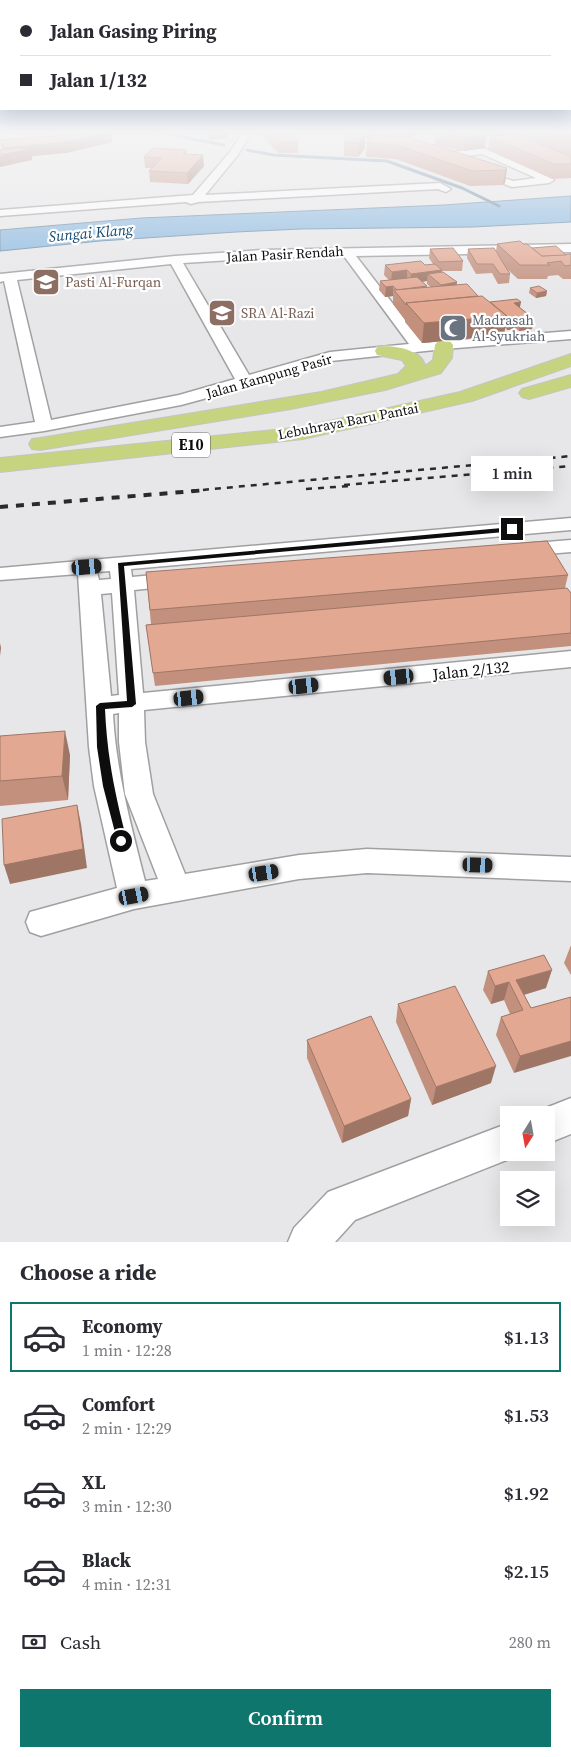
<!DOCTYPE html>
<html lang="en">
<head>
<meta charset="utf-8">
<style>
	:root { --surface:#fff; --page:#f7f7f7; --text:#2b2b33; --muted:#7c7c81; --line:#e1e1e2; --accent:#0f766e }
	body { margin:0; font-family:"Source Serif 4",serif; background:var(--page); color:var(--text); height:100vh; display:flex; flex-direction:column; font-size:19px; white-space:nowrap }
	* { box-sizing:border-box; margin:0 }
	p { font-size:16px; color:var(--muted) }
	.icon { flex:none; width:28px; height:28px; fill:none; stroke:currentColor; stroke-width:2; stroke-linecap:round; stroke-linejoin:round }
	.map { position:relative; height:1242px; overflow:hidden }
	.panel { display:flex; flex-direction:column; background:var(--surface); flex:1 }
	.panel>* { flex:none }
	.guide { position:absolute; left:0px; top:0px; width:571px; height:110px; box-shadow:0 5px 20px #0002; display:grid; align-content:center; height:110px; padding:0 20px; background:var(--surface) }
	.needle { width:32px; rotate:191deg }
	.controls { position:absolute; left:500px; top:1106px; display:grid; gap:10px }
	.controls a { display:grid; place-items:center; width:55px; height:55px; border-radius:0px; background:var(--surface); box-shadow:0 5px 20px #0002; font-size:25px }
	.end { position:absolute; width:22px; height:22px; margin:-11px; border:6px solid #0d0d0e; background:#fff; box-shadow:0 0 0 2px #fff }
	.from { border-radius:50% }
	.bubble { position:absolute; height:35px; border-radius:0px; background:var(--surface); box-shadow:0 5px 20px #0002; font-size:16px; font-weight:600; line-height:35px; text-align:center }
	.car { position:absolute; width:15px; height:30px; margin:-15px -8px; border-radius:6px; box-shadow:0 0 4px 1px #0007; background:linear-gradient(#222 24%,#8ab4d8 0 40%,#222 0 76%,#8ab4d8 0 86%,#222 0) }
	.guide b { display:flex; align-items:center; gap:18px; height:48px; font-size:19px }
	.guide b+b { border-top:1px solid var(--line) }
	.guide i { width:12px; height:12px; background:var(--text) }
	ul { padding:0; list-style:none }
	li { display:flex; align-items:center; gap:15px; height:70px; margin:0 10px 8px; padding:0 10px; border:2px solid transparent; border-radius:0px }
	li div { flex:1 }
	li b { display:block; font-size:19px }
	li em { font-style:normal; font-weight:600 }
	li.active { border-color:var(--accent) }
	li>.icon { width:45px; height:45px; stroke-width:1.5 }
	h2 { padding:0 20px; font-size:22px; line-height:60px }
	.pay { display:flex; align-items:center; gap:12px; height:55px; padding:0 20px; font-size:19px }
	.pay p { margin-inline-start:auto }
	.primary-button { display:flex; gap:10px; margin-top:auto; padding:10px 20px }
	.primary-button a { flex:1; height:58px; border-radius:0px; background:var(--accent); color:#fff; font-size:20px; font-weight:600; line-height:58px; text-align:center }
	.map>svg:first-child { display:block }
	.water { fill:#87b7df; stroke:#6284a0 }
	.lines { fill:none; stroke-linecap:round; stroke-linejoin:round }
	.stream { stroke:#6284a0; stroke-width:3 }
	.minor-casing { stroke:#a0a0a2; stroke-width:3 }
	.major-casing { stroke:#c5c5c5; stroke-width:2 }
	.highway-casing { stroke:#c5c5c5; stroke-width:2 }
	.minor { fill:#fff; fill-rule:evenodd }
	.major { fill:#dde5b2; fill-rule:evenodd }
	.highway { fill:#c6d37f; fill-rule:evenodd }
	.rail-far1 { stroke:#2a2a2b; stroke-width:2.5; stroke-dasharray:6 6; stroke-linecap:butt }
	.rail { stroke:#2a2a2b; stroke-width:4; stroke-dasharray:8 8; stroke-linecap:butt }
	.wall { fill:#c3907e; fill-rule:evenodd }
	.shaded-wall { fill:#9f7666 }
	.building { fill:#e3a892; stroke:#9f7666 }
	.route { fill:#0d0d0e }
	.labels { text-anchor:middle; stroke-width:4.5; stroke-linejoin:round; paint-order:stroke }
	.far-street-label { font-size:14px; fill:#0d0d0e; stroke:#fff }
	.far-education-label { font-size:14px; fill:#785e54; stroke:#fff; text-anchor:start }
	.far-worship-label { font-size:14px; fill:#5b616d; stroke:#fff; text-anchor:start }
	.far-water-label { font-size:15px; font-style:italic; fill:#10486e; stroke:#fff }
	.shield { fill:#fff; stroke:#565656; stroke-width:1 }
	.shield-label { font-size:15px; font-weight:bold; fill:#0d0d0e }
	.street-label { font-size:16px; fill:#0d0d0e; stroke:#fff }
</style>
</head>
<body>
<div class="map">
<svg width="571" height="1242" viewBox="0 0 571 1242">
	<rect width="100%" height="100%" fill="#e7e7e9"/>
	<path class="water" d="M571 196V222L473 227 301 229 236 232 100 241 0 251V230L141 218 444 205Z"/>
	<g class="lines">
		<g class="stream">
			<path d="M172 135 224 145"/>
			<path d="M247 150 273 155 387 161 462 188 499 206"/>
		</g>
		<g class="minor-casing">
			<g id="minor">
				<path d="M243 132H252L237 156 205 195 440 183 451 189 446 192 438 189 198 202 191 204 186 202 0 216V210L193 195 230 152Z"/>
				<path d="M483 148 553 178 554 180 549 183 512 187 473 172 478 169 513 181 536 178 482 154 438 160 433 157 438 154Z"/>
				<path d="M571 244V252L356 256 423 343 571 331V339L444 349 331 361 251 386 181 405 44 431 0 437V427L35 422 4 281 0 282V274L175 256 262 250ZM344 256 409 344 330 352 249 375 183 263 262 258ZM171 264 235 379 179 395 51 420 17 280Z"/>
				<path d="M571 518V530L131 569 132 577 176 573 184 575 187 580 184 585 134 590 143 693 571 651V667L144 710 145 742 153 794 185 874 299 855 367 849 571 857V881L367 873 299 879 134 909 41 936 30 932 26 922 30 912 117 888 94 786 89 747 78 574 0 580V568ZM110 571 111 579 99 580 97 572ZM112 593 119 695 111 696 101 594ZM119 713V742L125 794 158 879 145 881C131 825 116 771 113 714Z"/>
				<path d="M571 540V552L522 556 515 554 512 550 515 546 522 544Z"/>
				<path d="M571 1098V1134L546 1144V1115H532L533 1113Z"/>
				<path d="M509 1123V1152H523L522 1154 355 1220 335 1242H288L294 1228 328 1192Z"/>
			</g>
		</g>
		<g class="major-casing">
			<path id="major" d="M126 132H166L160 135 0 149V143Z"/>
		</g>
		<g class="highway-casing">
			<g id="highway">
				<path d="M444 340 450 341 453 345 452 358 441 373 385 390 291 409 40 450 32 449 29 444 32 439 40 438 321 392 398 374 406 366 402 360 377 355 375 351 377 347C391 344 422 349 425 366L433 360 435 345 438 341Z"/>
				<path d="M571 354V366L472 401 303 439 0 472V458L303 427 460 392Z"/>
				<path d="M571 375V387L529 399 522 397 519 393 522 389Z"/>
			</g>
		</g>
		<use href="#minor" class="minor"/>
		<use href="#major" class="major"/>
		<use href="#highway" class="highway"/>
		<g class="rail-far1">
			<path d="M344 485 571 466"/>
			<path d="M306 489 350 486"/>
			<path d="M191 491 571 456"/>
		</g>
		<path class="rail" d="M0 507 207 490"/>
	</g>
	<g class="wall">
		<path d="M111 132 112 142 66 153 32 156V160L2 149 0 140Z"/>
		<path d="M205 132 227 134V138L210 140 206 136Z"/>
		<path d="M261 132H308V133L293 134 298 142V153H279L261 136Z"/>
		<path d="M352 132H377L375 135 393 136V132H419L410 138 434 145 435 135 429 134V132H485V134L486 132H514V133L521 136V132H571V178L552 179 488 150 490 137 486 136 485 148 464 151 437 146 507 168 505 183 503 185 470 186 396 159 366 157 367 143 370 139H365V148L358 157 344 156V142Z"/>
		<path d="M186 150 187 154 204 166 188 184 150 182 149 171 151 168H145L144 157Z"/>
		<path d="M497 244H523L532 248 566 255 571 254V279H563L558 275 548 276 547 279H518L507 269 510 274 509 283 498 284 492 273 476 274 467 258 468 249 496 251Z"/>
		<path d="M430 249 463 261 462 271H442V273L457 282 456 285 490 302 520 308 534 319 532 329 519 331 516 329 507 330 505 328 504 335 422 343 405 322V320L393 304V296L385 297 379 290 380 281 389 280 384 275 385 265H425L433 264 429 258ZM427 281V284L431 287H427V286L422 282Z"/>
		<path d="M530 288 547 291 546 296 536 298 529 293Z"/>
		<path d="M146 572 568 575 565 588 571 593V646L155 686 146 625 151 624Z"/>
		<path d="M0 736 70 755 68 800 0 806Z"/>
		<path d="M571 945V975L564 963Z"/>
		<path d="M488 971 546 988 524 995 531 1008 571 997 514 1073 496 1035 501 1017 510 1014 504 1000 491 1004 483 990Z"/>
		<path d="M398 1004 491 1083 432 1105 396 1022Z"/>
		<path d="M307 1040 411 1099 408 1116 342 1143 307 1058Z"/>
	</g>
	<g class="shaded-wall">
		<path d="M111 132 112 142 66 153 32 156V160L0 167V156L5 154 4 148Z"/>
		<path d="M286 132H308V133L286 134Z"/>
		<path d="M409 132H419L409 138Z"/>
		<path d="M481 132H485V135H486L485 148 464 151 465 137Z"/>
		<path d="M494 132H514V135L493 138Z"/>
		<path d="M227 134V138L210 140V136Z"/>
		<path d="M365 134V148L358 157 359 143Z"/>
		<path d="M203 155 204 166 188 184 187 173Z"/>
		<path d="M507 168 505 183 503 185 505 170Z"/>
		<path d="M407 270V280L391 282 392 272Z"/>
		<path d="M442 270 441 280 428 274 427 281 410 283 411 274Z"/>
		<path d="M457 282 456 292 440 294 441 285Z"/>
		<path d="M393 286V296L385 297 386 287Z"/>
		<path d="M547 291 546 296 536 298 537 293Z"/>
		<path d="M521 302 519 312 514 303Z"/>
		<path d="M507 316 504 335 422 343 424 323Z"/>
		<path d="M518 318 516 329 507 330 508 319Z"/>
		<path d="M534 319 532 329 519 331 521 321Z"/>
		<path d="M0 643 1 648 0 656Z"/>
		<path d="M65 731 70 755 68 800 62 776Z"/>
		<path d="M77 805 81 824 87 868 10 884 4 865Z"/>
		<path d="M552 970 546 988 516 997V980Z"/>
		<path d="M509 982 504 1000 491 1004 495 986Z"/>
		<path d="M571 1041V1056L514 1073 520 1056Z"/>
		<path d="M496 1066 491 1083 432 1105 436 1087Z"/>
		<path d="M411 1099 408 1116 342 1143 344 1126Z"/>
	</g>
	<g class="building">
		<path d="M109 132H110L64 142 4 148 0 140Z"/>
		<path d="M205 132H221L227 134 210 136Z"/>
		<path d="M268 132H291L298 142H279Z"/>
		<path d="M352 132H374L372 135 351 134Z"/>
		<path d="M437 132H481L486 135 465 137Z"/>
		<path d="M554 132H571V138Z"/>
		<path d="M348 133 365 134 359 143 344 142Z"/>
		<path d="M514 133 571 157V164H554L490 137Z"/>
		<path d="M373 135 412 138 507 168 505 170 472 171 397 145 367 143Z"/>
		<path d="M21 148 30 149 0 155V150Z"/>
		<path d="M153 148 186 150 183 154 203 155 187 173 149 171 162 158 144 157Z"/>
		<path d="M520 241 523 244H527L542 256 571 254V265L565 266 561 261 547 263 550 265H520L497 244Z"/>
		<path d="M556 246 566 255 542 256 532 248Z"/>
		<path d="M453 248 463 261 439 262 430 249Z"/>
		<path d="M494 248 510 274H500L493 264H477L468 249Z"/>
		<path d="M421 261 425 265 435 264 442 270 411 274 407 270 392 272 385 265Z"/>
		<path d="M443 272 457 282 441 285 428 274Z"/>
		<path d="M417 277 427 286 397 290 393 286 386 287 380 281Z"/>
		<path d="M467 284 478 296 406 303V305L394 290Z"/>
		<path d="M539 286 547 291 537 293 530 288Z"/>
		<path d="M482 296 507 316 424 323 406 303Z"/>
		<path d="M517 299 521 302 514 303 534 319 521 321 518 318 508 319 507 318V316L490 302Z"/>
		<path d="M547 541 568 575 150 610 146 572Z"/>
		<path d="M567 588 571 593V633L153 673 146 625Z"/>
		<path d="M65 731 62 776 0 781V736Z"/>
		<path d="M77 805 83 849 4 865 2 819Z"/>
		<path d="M544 955 552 970 516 980 531 1008 571 997V1041L520 1056 501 1017 523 1010 509 982 495 986 488 971Z"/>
		<path d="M455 986 496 1066 436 1087 398 1004Z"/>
		<path d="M371 1016 411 1099 344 1126 307 1040Z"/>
	</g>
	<linearGradient id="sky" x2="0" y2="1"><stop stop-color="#81b5e4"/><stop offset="0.43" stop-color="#f4f4f5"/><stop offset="1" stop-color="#f4f4f5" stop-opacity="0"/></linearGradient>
	<rect width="571" height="306" fill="url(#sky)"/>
	<path class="route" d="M512 527 516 529 515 531 124 566 136 704 132 707 105 709C107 756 115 795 127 841L121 845 118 844 103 786 97 747 96 706 100 703 127 701 118 563Z"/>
	<defs>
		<g id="school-square" transform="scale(1.4375)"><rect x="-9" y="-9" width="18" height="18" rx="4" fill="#8d6e63" stroke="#fff"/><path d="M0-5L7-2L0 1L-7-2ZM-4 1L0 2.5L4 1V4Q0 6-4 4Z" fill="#fff"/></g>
		<g id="mosque-square" transform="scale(1.4375)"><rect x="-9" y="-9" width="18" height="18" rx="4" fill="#6b7280" stroke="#fff"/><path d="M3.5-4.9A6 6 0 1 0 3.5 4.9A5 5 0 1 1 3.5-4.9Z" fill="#fff"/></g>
	</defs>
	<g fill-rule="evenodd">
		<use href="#school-square" x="46" y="282"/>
		<use href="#school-square" x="222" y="313"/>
		<use href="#mosque-square" x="453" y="328"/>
	</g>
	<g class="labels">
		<g class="far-street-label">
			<text transform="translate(285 254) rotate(-3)" y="5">Jalan Pasir Rendah</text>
			<text transform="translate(269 376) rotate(-16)" y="5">Jalan Kampung Pasir</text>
			<text transform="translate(348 421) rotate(-11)" y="5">Lebuhraya Baru Pantai</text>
		</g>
		<g class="far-education-label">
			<text x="65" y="287">Pasti Al-Furqan</text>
			<text x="241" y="318">SRA Al-Razi</text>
		</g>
		<g class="far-worship-label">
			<text x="472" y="325">Madrasah<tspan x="472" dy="16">Al-Syukriah</tspan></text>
		</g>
		<g class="far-water-label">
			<text transform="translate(91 233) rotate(-5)" y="5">Sungai Klang</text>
		</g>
		<rect class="shield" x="172" y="432.5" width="38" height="25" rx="4"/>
		<g class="shield-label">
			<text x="191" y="450">E10</text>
		</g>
		<g class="street-label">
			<text transform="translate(471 670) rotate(-6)" y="6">Jalan 2/132</text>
		</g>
	</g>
</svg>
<div class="controls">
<a><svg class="needle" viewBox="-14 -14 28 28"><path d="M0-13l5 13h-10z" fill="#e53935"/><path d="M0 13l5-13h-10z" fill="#7c7c81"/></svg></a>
<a><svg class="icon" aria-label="layers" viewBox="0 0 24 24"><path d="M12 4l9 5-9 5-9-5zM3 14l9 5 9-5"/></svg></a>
</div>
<i class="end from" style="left:121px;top:841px"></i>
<i class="end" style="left:512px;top:529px"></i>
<div class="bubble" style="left:471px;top:456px;width:82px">1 min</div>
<i class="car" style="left:87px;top:567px;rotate:85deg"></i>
<i class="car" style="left:399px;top:677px;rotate:264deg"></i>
<i class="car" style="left:304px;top:686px;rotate:84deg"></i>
<i class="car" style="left:189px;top:698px;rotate:84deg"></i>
<i class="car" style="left:478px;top:865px;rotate:92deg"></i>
<i class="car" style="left:264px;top:873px;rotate:81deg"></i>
<i class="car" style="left:134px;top:896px;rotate:79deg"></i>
<div class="guide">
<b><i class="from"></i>Jalan Gasing Piring</b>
<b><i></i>Jalan 1/132</b>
</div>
</div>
<section class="panel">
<h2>Choose a ride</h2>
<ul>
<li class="active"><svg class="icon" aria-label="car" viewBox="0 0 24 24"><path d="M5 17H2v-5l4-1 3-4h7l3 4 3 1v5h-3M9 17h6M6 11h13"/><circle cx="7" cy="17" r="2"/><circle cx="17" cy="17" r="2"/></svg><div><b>Economy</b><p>1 min · 12:28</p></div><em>$1.13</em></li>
<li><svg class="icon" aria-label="car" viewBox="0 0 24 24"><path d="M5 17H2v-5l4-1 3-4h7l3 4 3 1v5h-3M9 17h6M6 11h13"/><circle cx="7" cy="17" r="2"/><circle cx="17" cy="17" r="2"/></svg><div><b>Comfort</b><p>2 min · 12:29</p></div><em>$1.53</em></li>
<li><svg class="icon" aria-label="car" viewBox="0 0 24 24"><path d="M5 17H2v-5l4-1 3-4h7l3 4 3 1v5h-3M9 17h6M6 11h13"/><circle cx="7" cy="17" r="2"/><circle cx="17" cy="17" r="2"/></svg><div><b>XL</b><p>3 min · 12:30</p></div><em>$1.92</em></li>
<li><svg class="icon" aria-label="car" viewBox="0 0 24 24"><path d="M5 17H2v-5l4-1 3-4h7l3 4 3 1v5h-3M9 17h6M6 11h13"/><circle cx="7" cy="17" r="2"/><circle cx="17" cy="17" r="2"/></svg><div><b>Black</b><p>4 min · 12:31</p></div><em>$2.15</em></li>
</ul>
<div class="pay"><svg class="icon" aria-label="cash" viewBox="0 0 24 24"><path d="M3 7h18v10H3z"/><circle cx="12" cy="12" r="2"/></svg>Cash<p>280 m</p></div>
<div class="primary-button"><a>Confirm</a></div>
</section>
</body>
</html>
